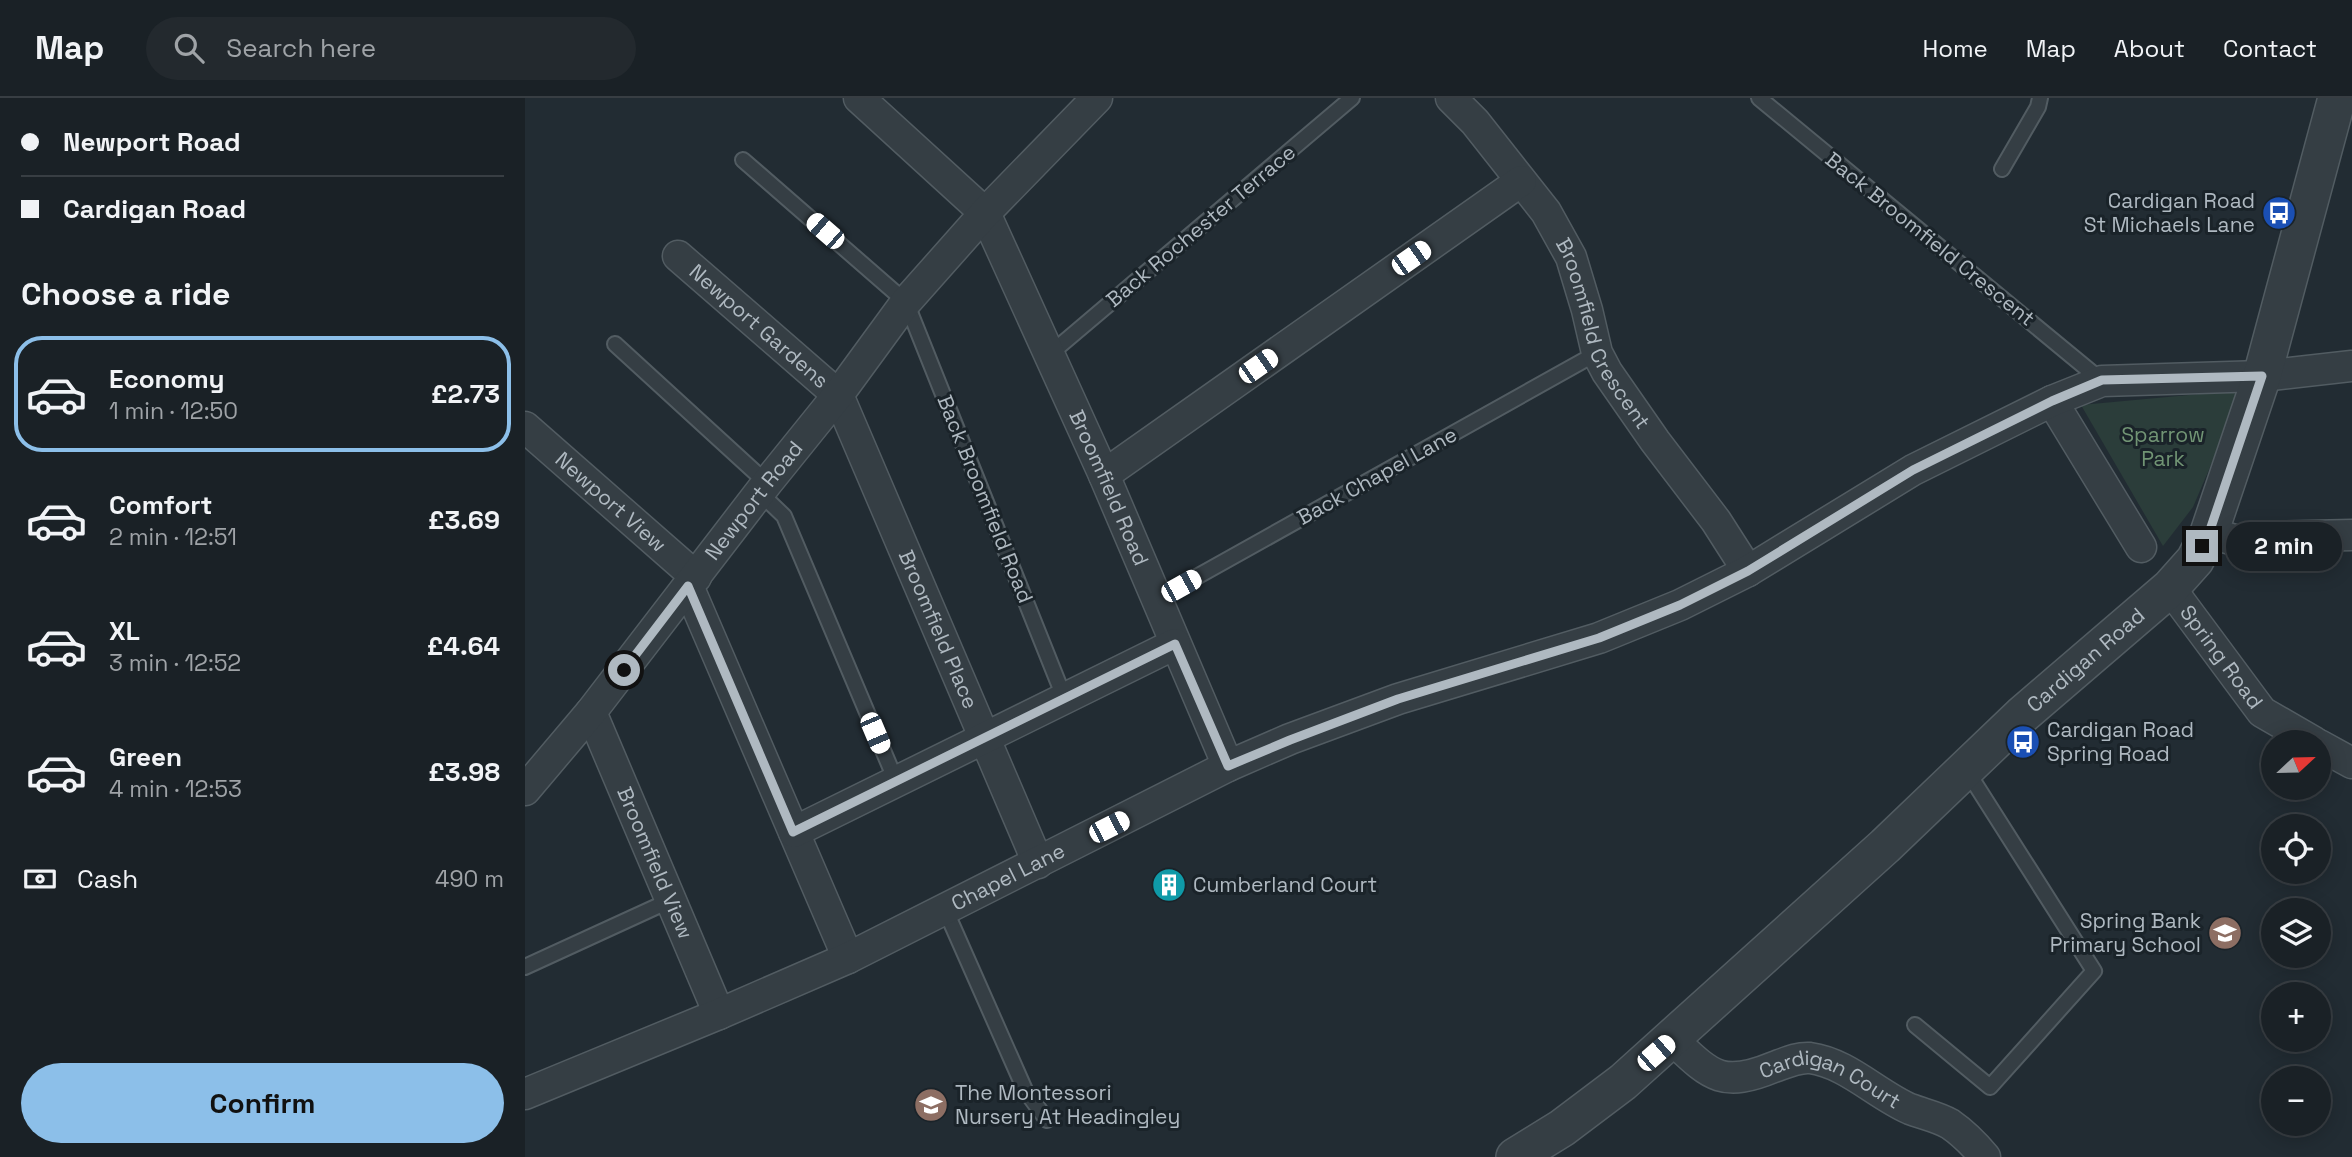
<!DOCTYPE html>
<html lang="en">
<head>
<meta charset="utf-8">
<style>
	:root { --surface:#1a2126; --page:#23292e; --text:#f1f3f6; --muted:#9fa3a7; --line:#383e43; --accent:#8cbfe9 }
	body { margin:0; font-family:"Space Grotesk",sans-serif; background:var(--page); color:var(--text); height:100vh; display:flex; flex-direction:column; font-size:26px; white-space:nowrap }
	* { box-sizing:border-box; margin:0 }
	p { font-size:23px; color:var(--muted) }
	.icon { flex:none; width:38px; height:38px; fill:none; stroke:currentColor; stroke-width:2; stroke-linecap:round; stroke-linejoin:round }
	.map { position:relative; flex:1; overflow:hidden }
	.sheet { display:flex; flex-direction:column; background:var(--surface); width:525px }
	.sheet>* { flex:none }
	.top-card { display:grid; align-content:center; height:154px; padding:0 21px; background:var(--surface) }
	.needle { width:46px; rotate:68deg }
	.controls { position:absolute; left:1736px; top:632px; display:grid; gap:14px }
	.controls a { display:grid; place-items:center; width:70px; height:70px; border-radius:50%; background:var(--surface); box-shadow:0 4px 18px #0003,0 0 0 2px var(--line); font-size:35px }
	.end { position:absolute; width:32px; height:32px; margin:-16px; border:9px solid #afb9c1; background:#111; box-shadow:0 0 0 4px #111 }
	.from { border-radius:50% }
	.bubble { position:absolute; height:49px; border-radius:24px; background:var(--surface); box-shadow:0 4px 18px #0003,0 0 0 2px var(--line); font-size:23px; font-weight:800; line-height:49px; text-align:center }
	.car { position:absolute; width:21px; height:42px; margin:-21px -10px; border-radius:9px; box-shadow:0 0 5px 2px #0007; background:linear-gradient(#fff 24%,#345 0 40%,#fff 0 76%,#345 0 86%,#fff 0) }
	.top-card b { display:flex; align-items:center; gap:24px; height:66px; font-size:26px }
	.top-card b+b { border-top:2px solid var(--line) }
	.top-card i { width:18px; height:18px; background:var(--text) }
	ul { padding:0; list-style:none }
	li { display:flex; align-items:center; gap:21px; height:116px; margin:0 14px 10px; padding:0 7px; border:4px solid transparent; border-radius:28px }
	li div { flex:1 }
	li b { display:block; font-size:26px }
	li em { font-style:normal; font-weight:800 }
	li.active { border-color:var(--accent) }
	li>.icon { width:63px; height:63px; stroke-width:1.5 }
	h2 { padding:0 21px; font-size:32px; line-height:84px }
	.pay { display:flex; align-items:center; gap:18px; height:77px; padding:0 21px; font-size:26px }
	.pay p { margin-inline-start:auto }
	.action { display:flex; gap:14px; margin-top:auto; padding:14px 21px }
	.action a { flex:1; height:80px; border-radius:42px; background:var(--accent); color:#111; font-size:28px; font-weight:800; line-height:80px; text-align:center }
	header { display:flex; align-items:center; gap:42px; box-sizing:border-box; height:98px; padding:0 35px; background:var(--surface); border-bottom:2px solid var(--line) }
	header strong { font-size:33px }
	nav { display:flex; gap:38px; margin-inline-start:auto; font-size:24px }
	.search { width:490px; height:63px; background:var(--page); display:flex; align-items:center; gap:18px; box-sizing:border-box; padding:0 24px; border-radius:38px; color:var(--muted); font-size:26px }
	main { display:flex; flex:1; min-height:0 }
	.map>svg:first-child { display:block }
	.green { fill:#2b3d3a }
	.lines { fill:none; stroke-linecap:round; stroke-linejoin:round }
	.service-casing { stroke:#525c62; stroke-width:18 }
	.minor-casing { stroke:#525c62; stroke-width:33 }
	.tertiary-casing { stroke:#525c62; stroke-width:40 }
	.service { stroke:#353e44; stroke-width:14 }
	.minor { stroke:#353e44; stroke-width:30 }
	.tertiary { stroke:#353e44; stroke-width:37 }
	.route { stroke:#afb9c1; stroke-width:9 }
	.labels { text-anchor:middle; stroke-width:6; stroke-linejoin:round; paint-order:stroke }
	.poi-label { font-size:21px; fill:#afb9c1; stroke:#1a2329; text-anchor:start }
	.street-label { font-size:21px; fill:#afb9c1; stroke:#1a2329 }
	.park-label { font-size:21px; fill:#719474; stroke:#1a2329 }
</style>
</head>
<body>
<header>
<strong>Map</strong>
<div class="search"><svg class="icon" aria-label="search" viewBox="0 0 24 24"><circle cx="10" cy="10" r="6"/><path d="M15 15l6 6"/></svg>Search here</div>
<nav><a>Home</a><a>Map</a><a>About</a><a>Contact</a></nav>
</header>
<main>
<section class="sheet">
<div class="top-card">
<b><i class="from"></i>Newport Road</b>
<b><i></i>Cardigan Road</b>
</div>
<h2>Choose a ride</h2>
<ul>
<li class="active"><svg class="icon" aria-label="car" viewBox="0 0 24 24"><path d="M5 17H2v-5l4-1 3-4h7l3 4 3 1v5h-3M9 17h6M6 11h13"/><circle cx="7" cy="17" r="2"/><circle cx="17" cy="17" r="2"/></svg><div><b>Economy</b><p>1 min · 12:50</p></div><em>£2.73</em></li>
<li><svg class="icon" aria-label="car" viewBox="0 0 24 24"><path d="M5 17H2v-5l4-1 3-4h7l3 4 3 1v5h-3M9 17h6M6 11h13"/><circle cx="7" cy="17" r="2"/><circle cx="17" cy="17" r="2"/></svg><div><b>Comfort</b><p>2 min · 12:51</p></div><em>£3.69</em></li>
<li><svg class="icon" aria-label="car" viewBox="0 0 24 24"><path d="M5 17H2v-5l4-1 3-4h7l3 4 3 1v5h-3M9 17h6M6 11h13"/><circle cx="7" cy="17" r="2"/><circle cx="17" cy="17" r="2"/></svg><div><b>XL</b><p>3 min · 12:52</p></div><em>£4.64</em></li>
<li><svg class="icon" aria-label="car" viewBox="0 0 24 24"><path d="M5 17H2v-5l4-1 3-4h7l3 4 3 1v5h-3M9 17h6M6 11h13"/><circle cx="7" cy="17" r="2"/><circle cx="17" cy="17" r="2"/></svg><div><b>Green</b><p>4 min · 12:53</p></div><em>£3.98</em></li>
</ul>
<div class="pay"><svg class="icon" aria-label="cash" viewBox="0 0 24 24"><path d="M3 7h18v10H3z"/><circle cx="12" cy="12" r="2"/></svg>Cash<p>490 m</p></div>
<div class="action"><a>Confirm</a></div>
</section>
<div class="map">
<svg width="1827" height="1059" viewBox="0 0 1827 1059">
	<rect width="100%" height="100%" fill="#222c33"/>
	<path class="green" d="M1718 292 1668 409 1638 448 1556 307Z"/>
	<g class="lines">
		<g class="service-casing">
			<g id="service">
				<path d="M1234 0 1577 283"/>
				<path d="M218 62 381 204 539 599"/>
				<path d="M1477 71 1513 9 1515 0"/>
				<path d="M90 246 242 385"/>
				<path d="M525 256 827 0"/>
				<path d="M235 395 259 418 371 683"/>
				<path d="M632 501 1072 255"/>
				<path d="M420 811 500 992 522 1022"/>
				<path d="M0 869 146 802"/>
				<path d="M1390 927 1465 989 1569 873 1442 673"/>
			</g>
		</g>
		<g class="minor-casing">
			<g id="minor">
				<path id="s1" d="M334 0 460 115 579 377 703 668"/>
				<path id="s2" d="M926 0 950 24 1021 114 1046 159 1062 212 1072 255 1082 274 1130 343 1191 423 1223 473"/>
				<path id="s3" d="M153 158 313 297 513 765"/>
				<path d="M1527 303 1616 449"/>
				<path id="s4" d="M0 329 171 479"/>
				<path d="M579 377 996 83"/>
				<path d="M1684 435 1717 444 1745 439 1827 437"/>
				<path d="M163 488 323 860"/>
				<path id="s5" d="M1645 490 1737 614 1789 644"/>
				<path id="s6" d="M66 614 194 916"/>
				<path d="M1794 647 1827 665"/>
				<path id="s7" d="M0 692 66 614 242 385 313 297 381 204 460 115 572 0"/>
				<path d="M269 734 650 546"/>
				<path id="s8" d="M1147 941C1185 977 1196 991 1249 969 1260 965 1273 959 1285 960 1322 965 1351 996 1385 1011 1398 1016 1413 1019 1425 1026 1438 1035 1450 1047 1460 1059"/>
				<path id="s9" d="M0 996 194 916 323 860 703 668 765 641 873 601 1074 540 1155 507 1223 473 1388 372 1527 303 1577 283 1737 278 1827 268"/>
			</g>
		</g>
		<g class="tertiary-casing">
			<g id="tertiary">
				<path id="s10" d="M990 1059 1037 1030 1098 984 1360 748 1497 617 1645 490 1670 462 1684 435 1737 278 1812 0"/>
			</g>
		</g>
		<use href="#service" class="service"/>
		<use href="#minor" class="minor"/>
		<use href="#tertiary" class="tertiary"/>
	</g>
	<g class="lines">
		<path class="route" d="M99 572 163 488 268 734 650 546 703 668 765 642 873 601 1074 540 1155 507 1223 473 1388 372 1527 303 1577 282 1737 278 1684 435 1677 448"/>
	</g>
	<defs>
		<g id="bus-disc" transform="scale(1.75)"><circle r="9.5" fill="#1a4fb4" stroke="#1a2329"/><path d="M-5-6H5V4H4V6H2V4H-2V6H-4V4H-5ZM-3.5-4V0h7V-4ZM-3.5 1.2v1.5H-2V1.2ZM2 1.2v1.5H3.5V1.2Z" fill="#fff"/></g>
		<g id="building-disc" transform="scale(1.75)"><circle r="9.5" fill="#0f9aa8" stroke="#1a2329"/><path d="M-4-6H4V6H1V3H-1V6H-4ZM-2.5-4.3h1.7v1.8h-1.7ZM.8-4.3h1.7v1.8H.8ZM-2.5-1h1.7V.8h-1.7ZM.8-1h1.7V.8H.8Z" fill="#fff"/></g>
		<g id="school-disc" transform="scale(1.75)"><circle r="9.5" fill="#8d6e63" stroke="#1a2329"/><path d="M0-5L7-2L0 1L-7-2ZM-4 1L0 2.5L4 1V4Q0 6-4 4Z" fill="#fff"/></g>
	</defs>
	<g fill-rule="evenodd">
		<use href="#bus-disc" x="1754" y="115"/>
		<use href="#bus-disc" x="1498" y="644"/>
		<use href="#building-disc" x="644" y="787"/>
		<use href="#school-disc" x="1700" y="835"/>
		<use href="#school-disc" x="406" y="1007"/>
	</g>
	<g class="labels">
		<g class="poi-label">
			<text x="1730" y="110" text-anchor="end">Cardigan Road<tspan x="1730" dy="24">St Michaels Lane</tspan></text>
			<text x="1522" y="639">Cardigan Road<tspan x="1522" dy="24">Spring Road</tspan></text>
			<text x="668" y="794">Cumberland Court</text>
			<text x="1676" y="830" text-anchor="end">Spring Bank<tspan x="1676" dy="24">Primary School</tspan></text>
			<text x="430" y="1002">The Montessori<tspan x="430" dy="24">Nursery At Headingley</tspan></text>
		</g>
		<g class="street-label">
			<text transform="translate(676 128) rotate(-40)" y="7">Back Rochester Terrace</text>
			<text transform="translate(1405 141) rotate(39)" y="7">Back Broomfield Crescent</text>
			<text dy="7" stroke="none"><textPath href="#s3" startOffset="107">Newport Gardens</textPath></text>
			<text dy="7" stroke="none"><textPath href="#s2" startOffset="284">Broomfield Crescent</textPath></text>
			<text transform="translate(852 378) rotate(-29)" y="7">Back Chapel Lane</text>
			<text dy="7" stroke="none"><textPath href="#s1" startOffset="472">Broomfield Road</textPath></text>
			<text transform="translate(460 401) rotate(68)" y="7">Back Broomfield Road</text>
			<text dy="7" stroke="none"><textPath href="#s4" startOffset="114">Newport View</textPath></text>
			<text dy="7" stroke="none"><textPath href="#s7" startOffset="369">Newport Road</textPath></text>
			<text dy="7" stroke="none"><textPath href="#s3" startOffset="467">Broomfield Place</textPath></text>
			<text dy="7" stroke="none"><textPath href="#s5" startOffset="86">Spring Road</textPath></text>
			<text dy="7" stroke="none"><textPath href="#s10" startOffset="758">Cardigan Road</textPath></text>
			<text dy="7" stroke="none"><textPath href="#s6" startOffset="164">Broomfield View</textPath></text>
			<text dy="7" stroke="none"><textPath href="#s9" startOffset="530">Chapel Lane</textPath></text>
			<text dy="7" stroke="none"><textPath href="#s8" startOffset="178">Cardigan Court</textPath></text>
		</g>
		<g class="park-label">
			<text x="1638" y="344">Sparrow<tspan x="1638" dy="24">Park</tspan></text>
		</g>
	</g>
</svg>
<div class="controls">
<a><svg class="needle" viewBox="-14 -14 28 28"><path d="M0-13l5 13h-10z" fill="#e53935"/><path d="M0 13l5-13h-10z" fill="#9fa3a7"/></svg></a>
<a><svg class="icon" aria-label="locate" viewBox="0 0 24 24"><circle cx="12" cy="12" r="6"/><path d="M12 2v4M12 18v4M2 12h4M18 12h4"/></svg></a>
<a><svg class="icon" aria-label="layers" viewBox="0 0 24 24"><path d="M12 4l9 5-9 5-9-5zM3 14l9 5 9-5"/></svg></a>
<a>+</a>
<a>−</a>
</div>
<i class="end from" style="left:99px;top:572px"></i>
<i class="end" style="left:1677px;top:448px"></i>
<div class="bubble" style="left:1701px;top:424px;width:116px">2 min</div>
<i class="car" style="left:300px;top:133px;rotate:311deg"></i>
<i class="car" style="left:886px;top:160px;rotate:55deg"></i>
<i class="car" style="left:733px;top:268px;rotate:55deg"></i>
<i class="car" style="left:656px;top:488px;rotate:61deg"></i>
<i class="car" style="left:350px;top:635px;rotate:157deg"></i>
<i class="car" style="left:584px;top:729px;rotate:63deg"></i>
<i class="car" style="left:1131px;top:955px;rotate:49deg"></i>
</div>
</main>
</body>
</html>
